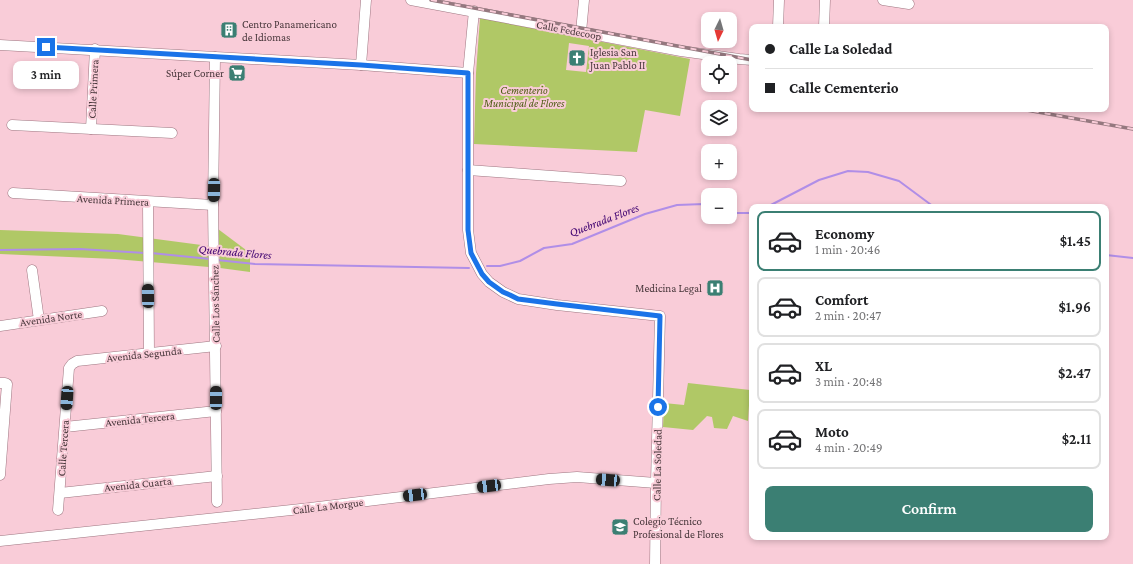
<!DOCTYPE html>
<html lang="en">
<head>
<meta charset="utf-8">
<style>
	:root { --surface:#fff; --page:#f6f6f6; --text:#202124; --muted:#757577; --line:#e0e0e0; --accent:#3b7f73 }
	body { margin:0; font-family:"Crimson Pro",serif; background:var(--page); color:var(--text); height:100vh; display:flex; flex-direction:column; font-size:15px; white-space:nowrap }
	* { box-sizing:border-box; margin:0 }
	p { font-size:13px; color:var(--muted) }
	.icon { flex:none; width:22px; height:22px; fill:none; stroke:currentColor; stroke-width:2; stroke-linecap:round; stroke-linejoin:round }
	.map { position:relative; flex:1; overflow:hidden }
	.drawer { position:absolute; left:749px; top:204px; width:360px; height:336px; display:flex; flex-direction:column; background:var(--surface); border-radius:8px; box-shadow:0 2px 6px #0003 }
	.drawer>* { flex:none }
	.hud { position:absolute; left:749px; top:24px; width:360px; height:88px; border-radius:8px; box-shadow:0 2px 6px #0003; display:grid; align-content:center; height:88px; padding:0 16px; background:var(--surface) }
	.needle { width:26px; rotate:185deg }
	.controls { position:absolute; left:701px; top:12px; display:grid; gap:8px }
	.controls a { display:grid; place-items:center; width:36px; height:36px; border-radius:8px; background:var(--surface); box-shadow:0 2px 6px #0003; font-size:20px }
	.end { position:absolute; width:18px; height:18px; margin:-9px; border:5px solid #1a73e8; background:#fff; box-shadow:0 0 0 2px #fff }
	.from { border-radius:50% }
	.bubble { position:absolute; height:28px; border-radius:8px; background:var(--surface); box-shadow:0 2px 6px #0003; font-size:13px; font-weight:600; line-height:28px; text-align:center }
	.car { position:absolute; width:12px; height:24px; margin:-12px -6px; border-radius:5px; box-shadow:0 0 3px 1px #0007; background:linear-gradient(#222 24%,#8ab4d8 0 40%,#222 0 76%,#8ab4d8 0 86%,#222 0) }
	.hud b { display:flex; align-items:center; gap:14px; height:38px; font-size:15px }
	.hud b+b { border-top:1px solid var(--line) }
	.hud i { width:10px; height:10px; background:var(--text) }
	ul { padding:7px 0 0; list-style:none }
	li { display:flex; align-items:center; gap:12px; height:60px; margin:0 8px 6px; padding:0 8px; border:2px solid var(--line); border-radius:8px }
	li div { flex:1 }
	li b { display:block; font-size:15px }
	li em { font-style:normal; font-weight:600 }
	li.active { border-color:var(--accent) }
	li>.icon { width:36px; height:36px; stroke-width:1.5 }
	.primary-button { display:flex; gap:8px; margin-top:auto; padding:8px 16px }
	.primary-button a { flex:1; height:46px; border-radius:8px; background:var(--accent); color:#fff; font-size:16px; font-weight:600; line-height:46px; text-align:center }
	.map>svg:first-child { display:block }
	.green { fill:#b0c866; fill-rule:evenodd }
	.lines { fill:none; stroke-linecap:round; stroke-linejoin:round }
	.stream { stroke:#b08ee7; stroke-width:2 }
	.minor-casing { stroke:#9e7681; stroke-width:11 }
	.minor { stroke:#fff; stroke-width:10 }
	.rail-casing { stroke:#95787f; stroke-width:3.5 }
	.rail { stroke:#f9ccd8; stroke-width:2; stroke-dasharray:6; stroke-linecap:butt }
	.route { stroke:#1a73e8; stroke-width:5 }
	.labels { text-anchor:middle; stroke-width:4; stroke-linejoin:round; paint-order:stroke }
	.poi-label { font-size:11px; fill:#48373b; stroke:#f9ccd8; text-anchor:start }
	.street-label { font-size:11px; fill:#48373b; stroke:#f9ccd8 }
	.park-label { font-size:11px; font-style:italic; fill:#4e5d14; stroke:#f9ccd8 }
	.water-label { font-size:12px; font-style:italic; fill:#3e0070; stroke:#f9ccd8 }
</style>
</head>
<body>
<div class="map">
<svg width="1133" height="564" viewBox="0 0 1133 564">
	<rect width="100%" height="100%" fill="#f9ccd8"/>
	<g class="green">
		<path d="M480 18 690 59 680 116 645 110 637 152 474 144 476 73ZM569 43 589 46 586 72 566 70Z"/>
		<path d="M218 229 250 253V272L220 268Z"/>
		<path d="M0 230 118 234 209 246V267L115 259 0 254Z"/>
		<path d="M688 383 750 390 748 421 733 416 727 429 714 428 712 417 707 416 693 430 663 427 664 403 684 405Z"/>
	</g>
	<g class="lines">
		<g class="stream">
			<path d="M767 207 819 180 848 171 868 172 899 181 934 207"/>
			<path d="M730 213H752"/>
			<path d="M0 250 80 249 145 253"/>
			<path d="M151 253 210 259"/>
			<path d="M1106 255 1133 258"/>
			<path d="M217 260 255 264 469 268"/>
			<path d="M487 266H500L520 261 544 248 572 244 645 214 677 205 704 204 708 206"/>
		</g>
		<g class="minor-casing">
			<g id="minor">
				<path d="M411 0 681 51 739 59 752 60"/>
				<path d="M883 0 909 4"/>
				<path d="M474 11 468 73V230L471 253 482 274 489 282 503 292 518 299 557 305 660 316 656 483 655 564"/>
				<path d="M778 27 779 0"/>
				<path d="M824 27 825 0"/>
				<path d="M581 32 584 0"/>
				<path d="M0 45 361 65 468 73"/>
				<path d="M215 57 213 205 217 502"/>
				<path d="M361 65 366 0"/>
				<path d="M12 125 172 133"/>
				<path d="M91 129 95 49"/>
				<path d="M468 170 621 181"/>
				<path d="M13 193 213 205"/>
				<path d="M148 202 149 353"/>
				<path d="M32 270 39 320"/>
				<path d="M0 326 102 311"/>
				<path d="M0 383H5L7 384 0 475"/>
				<path d="M65 427 216 411"/>
				<path d="M60 493 217 476"/>
				<path d="M58 510 69 368 72 364 77 361 216 346"/>
				<path d="M0 541 310 508 549 479 577 477 656 483"/>
			</g>
		</g>
		<use href="#minor" class="minor"/>
		<g class="rail-casing">
			<g id="rail">
				<path d="M431 0 752 60"/>
				<path d="M1021 109 1133 129"/>
			</g>
		</g>
		<use href="#rail" class="rail"/>
	</g>
	<g class="lines">
		<path class="route" d="M46 47 361 65 468 73V230L471 253 482 274 489 282 503 292 510 295 518 299 557 304 660 316 658 407"/>
	</g>
	<defs>
		<g id="building-square" transform="scale(0.9)"><rect x="-9" y="-9" width="18" height="18" rx="4" fill="#3b7f73" stroke="#f9ccd8"/><path d="M-4-6H4V6H1V3H-1V6H-4ZM-2.5-4.3h1.7v1.8h-1.7ZM.8-4.3h1.7v1.8H.8ZM-2.5-1h1.7V.8h-1.7ZM.8-1h1.7V.8H.8Z" fill="#fff"/></g>
		<g id="church-square" transform="scale(0.9)"><rect x="-9" y="-9" width="18" height="18" rx="4" fill="#3b7f73" stroke="#f9ccd8"/><path d="M-1.2-6h2.4v3.5h3.3v2.4h-3.3V6h-2.4V-.1h-3.3v-2.4h3.3Z" fill="#fff"/></g>
		<g id="supermarket-square" transform="scale(0.9)"><rect x="-9" y="-9" width="18" height="18" rx="4" fill="#3b7f73" stroke="#f9ccd8"/><path d="M-6-5.5h2.5l.6 2H6L4.5 2H-2.5L-4.4-4H-6ZM-1.5 3.2a1.3 1.3 0 1 0 .1 0ZM3 3.2a1.3 1.3 0 1 0 .1 0Z" fill="#fff"/></g>
		<g id="hospital-square" transform="scale(0.9)"><rect x="-9" y="-9" width="18" height="18" rx="4" fill="#3b7f73" stroke="#f9ccd8"/><path d="M-5-5h3v3.5h4V-5h3V5h-3V1.5h-4V5h-3Z" fill="#fff"/></g>
		<g id="school-square" transform="scale(0.9)"><rect x="-9" y="-9" width="18" height="18" rx="4" fill="#3b7f73" stroke="#f9ccd8"/><path d="M0-5L7-2L0 1L-7-2ZM-4 1L0 2.5L4 1V4Q0 6-4 4Z" fill="#fff"/></g>
	</defs>
	<g fill-rule="evenodd">
		<use href="#building-square" x="229" y="30"/>
		<use href="#church-square" x="577" y="58"/>
		<use href="#supermarket-square" x="237" y="73"/>
		<use href="#hospital-square" x="715" y="288"/>
		<use href="#school-square" x="620" y="527"/>
	</g>
	<g class="labels">
		<g class="poi-label">
			<text x="242" y="28">Centro Panamericano<tspan x="242" dy="13">de Idiomas</tspan></text>
			<text x="590" y="56">Iglesia San<tspan x="590" dy="13">Juan Pablo II</tspan></text>
			<text x="224" y="77" text-anchor="end">Súper Corner</text>
			<text x="702" y="292" text-anchor="end">Medicina Legal</text>
			<text x="633" y="525">Colegio Técnico<tspan x="633" dy="13">Profesional de Flores</tspan></text>
		</g>
		<g class="street-label">
			<text transform="translate(569 30) rotate(11)" y="4">Calle Fedecoop</text>
			<text transform="translate(93 89) rotate(-87)" y="4">Calle Primera</text>
			<text transform="translate(113 200) rotate(3)" y="4">Avenida Primera</text>
			<text transform="translate(215 304) rotate(-91)" y="4">Calle Los Sánchez</text>
			<text transform="translate(51 318) rotate(-8)" y="4">Avenida Norte</text>
			<text transform="translate(144 354) rotate(-6)" y="4">Avenida Segunda</text>
			<text transform="translate(140 419) rotate(-6)" y="4">Avenida Tercera</text>
			<text transform="translate(63 448) rotate(-86)" y="4">Calle Tercera</text>
			<text transform="translate(657 465) rotate(-89)" y="4">Calle La Soledad</text>
			<text transform="translate(138 484) rotate(-6)" y="4">Avenida Cuarta</text>
			<text transform="translate(328 506) rotate(-7)" y="4">Calle La Morgue</text>
		</g>
		<g class="park-label">
			<text x="524" y="94">Cementerio<tspan x="524" dy="13">Municipal de Flores</tspan></text>
		</g>
		<g class="water-label">
			<text transform="translate(604 220) rotate(-21)" y="4">Quebrada Flores</text>
			<text transform="translate(235 252) rotate(5)" y="4">Quebrada Flores</text>
		</g>
	</g>
</svg>
<div class="controls">
<a><svg class="needle" viewBox="-14 -14 28 28"><path d="M0-13l5 13h-10z" fill="#e53935"/><path d="M0 13l5-13h-10z" fill="#757577"/></svg></a>
<a><svg class="icon" aria-label="locate" viewBox="0 0 24 24"><circle cx="12" cy="12" r="6"/><path d="M12 2v4M12 18v4M2 12h4M18 12h4"/></svg></a>
<a><svg class="icon" aria-label="layers" viewBox="0 0 24 24"><path d="M12 4l9 5-9 5-9-5zM3 14l9 5 9-5"/></svg></a>
<a>+</a>
<a>−</a>
</div>
<i class="end from" style="left:658px;top:407px"></i>
<i class="end" style="left:46px;top:47px"></i>
<div class="bubble" style="left:13px;top:61px;width:66px">3 min</div>
<i class="car" style="left:214px;top:190px;rotate:181deg"></i>
<i class="car" style="left:148px;top:296px;rotate:359deg"></i>
<i class="car" style="left:67px;top:398px;rotate:184deg"></i>
<i class="car" style="left:216px;top:398px;rotate:0deg"></i>
<i class="car" style="left:608px;top:480px;rotate:274deg"></i>
<i class="car" style="left:489px;top:486px;rotate:263deg"></i>
<i class="car" style="left:415px;top:495px;rotate:263deg"></i>
<div class="hud">
<b><i class="from"></i>Calle La Soledad</b>
<b><i></i>Calle Cementerio</b>
</div>
<section class="drawer">
<ul>
<li class="active"><svg class="icon" aria-label="car" viewBox="0 0 24 24"><path d="M5 17H2v-5l4-1 3-4h7l3 4 3 1v5h-3M9 17h6M6 11h13"/><circle cx="7" cy="17" r="2"/><circle cx="17" cy="17" r="2"/></svg><div><b>Economy</b><p>1 min · 20:46</p></div><em>$1.45</em></li>
<li><svg class="icon" aria-label="car" viewBox="0 0 24 24"><path d="M5 17H2v-5l4-1 3-4h7l3 4 3 1v5h-3M9 17h6M6 11h13"/><circle cx="7" cy="17" r="2"/><circle cx="17" cy="17" r="2"/></svg><div><b>Comfort</b><p>2 min · 20:47</p></div><em>$1.96</em></li>
<li><svg class="icon" aria-label="car" viewBox="0 0 24 24"><path d="M5 17H2v-5l4-1 3-4h7l3 4 3 1v5h-3M9 17h6M6 11h13"/><circle cx="7" cy="17" r="2"/><circle cx="17" cy="17" r="2"/></svg><div><b>XL</b><p>3 min · 20:48</p></div><em>$2.47</em></li>
<li><svg class="icon" aria-label="car" viewBox="0 0 24 24"><path d="M5 17H2v-5l4-1 3-4h7l3 4 3 1v5h-3M9 17h6M6 11h13"/><circle cx="7" cy="17" r="2"/><circle cx="17" cy="17" r="2"/></svg><div><b>Moto</b><p>4 min · 20:49</p></div><em>$2.11</em></li>
</ul>
<div class="primary-button"><a>Confirm</a></div>
</section>
</div>
</body>
</html>
